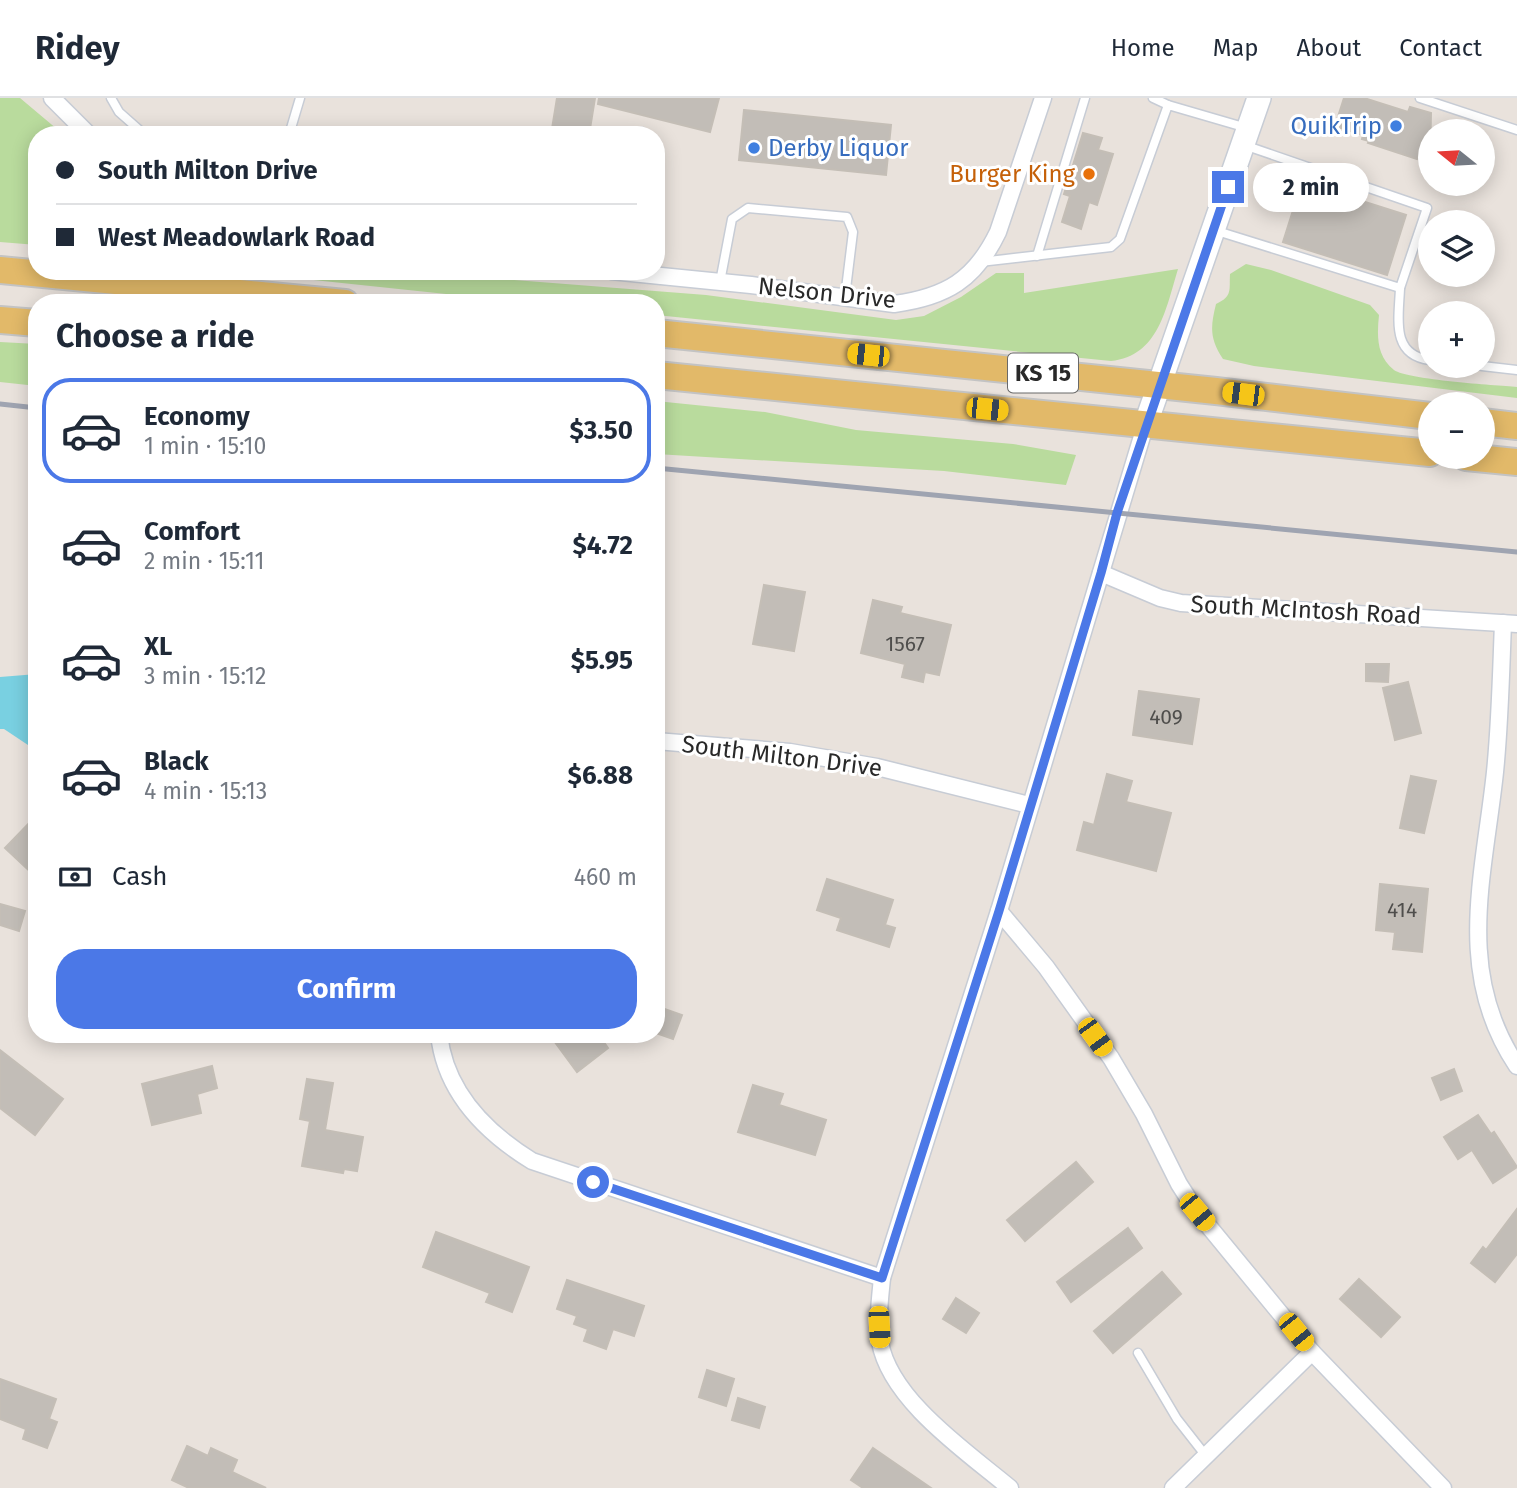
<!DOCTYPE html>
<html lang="en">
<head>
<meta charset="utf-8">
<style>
	:root { --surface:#fff; --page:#f6f6f7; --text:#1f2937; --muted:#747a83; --line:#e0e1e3; --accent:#4b78e7 }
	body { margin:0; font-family:"Fira Sans",sans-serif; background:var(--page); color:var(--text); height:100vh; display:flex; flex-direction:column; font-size:26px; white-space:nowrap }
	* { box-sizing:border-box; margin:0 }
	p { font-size:23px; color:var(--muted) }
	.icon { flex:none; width:38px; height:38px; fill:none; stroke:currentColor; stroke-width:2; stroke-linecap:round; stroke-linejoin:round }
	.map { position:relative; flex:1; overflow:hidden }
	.side { position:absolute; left:28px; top:196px; width:637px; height:749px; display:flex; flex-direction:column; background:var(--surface); border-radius:28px; box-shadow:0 4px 18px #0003 }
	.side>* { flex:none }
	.top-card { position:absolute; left:28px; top:28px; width:637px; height:154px; border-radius:28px; box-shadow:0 4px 18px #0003; display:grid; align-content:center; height:154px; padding:0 28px; background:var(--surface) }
	.needle { width:46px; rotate:288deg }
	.buttons { position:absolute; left:1418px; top:21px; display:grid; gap:14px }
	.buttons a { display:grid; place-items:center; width:77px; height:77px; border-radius:50%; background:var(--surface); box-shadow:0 4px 18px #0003; font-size:35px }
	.end { position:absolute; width:32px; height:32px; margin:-16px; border:9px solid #4b78e7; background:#fff; box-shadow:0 0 0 4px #fff }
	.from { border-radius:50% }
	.bubble { position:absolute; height:49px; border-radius:24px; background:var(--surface); box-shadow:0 4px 18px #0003; font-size:23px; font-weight:700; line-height:49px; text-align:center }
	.car { position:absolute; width:21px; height:42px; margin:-21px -10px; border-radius:9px; box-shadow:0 0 5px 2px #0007; background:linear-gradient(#f5c518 24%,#345 0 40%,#f5c518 0 76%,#345 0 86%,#f5c518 0) }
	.top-card b { display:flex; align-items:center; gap:24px; height:66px; font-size:26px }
	.top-card b+b { border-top:2px solid var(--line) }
	.top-card i { width:18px; height:18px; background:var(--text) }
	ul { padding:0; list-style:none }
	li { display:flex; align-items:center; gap:21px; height:105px; margin:0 14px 10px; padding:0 14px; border:4px solid transparent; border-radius:28px }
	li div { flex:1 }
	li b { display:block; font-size:26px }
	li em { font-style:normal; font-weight:700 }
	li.selected { border-color:var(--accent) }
	li>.icon { width:63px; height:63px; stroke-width:1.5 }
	h2 { padding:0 28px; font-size:32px; line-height:84px }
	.pay { display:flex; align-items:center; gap:18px; height:77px; padding:0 28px; font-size:26px }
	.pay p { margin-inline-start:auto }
	.action { display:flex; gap:14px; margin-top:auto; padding:14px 28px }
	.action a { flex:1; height:80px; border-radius:28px; background:var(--accent); color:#fff; font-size:28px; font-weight:700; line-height:80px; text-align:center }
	header { display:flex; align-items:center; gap:42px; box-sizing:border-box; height:98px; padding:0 35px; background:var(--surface); border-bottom:2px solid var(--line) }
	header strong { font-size:33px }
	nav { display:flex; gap:38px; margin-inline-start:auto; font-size:24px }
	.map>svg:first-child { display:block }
	.green { fill:#b9db9d }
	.water { fill:#79d0e1 }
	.building { fill:#c2bdb7; stroke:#c4beb6; stroke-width:2 }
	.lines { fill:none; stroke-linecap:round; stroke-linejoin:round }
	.lane-casing { stroke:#c7ccd5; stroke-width:11 }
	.street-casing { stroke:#c7ccd5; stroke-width:19 }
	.secondary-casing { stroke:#c7ccd5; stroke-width:26 }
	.primary-casing { stroke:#c3c3c3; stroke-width:30 }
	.lane { stroke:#fff; stroke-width:8 }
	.street { stroke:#fff; stroke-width:16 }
	.secondary { stroke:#fff; stroke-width:23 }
	.primary { stroke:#e2b969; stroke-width:26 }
	.rail { stroke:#9fa4b1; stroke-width:5 }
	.route { stroke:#4b78e7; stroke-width:9 }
	.shop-dot { fill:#3f7fe0; stroke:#fff; stroke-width:2.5 }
	.food-dot { fill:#e8710a; stroke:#fff; stroke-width:2.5 }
	.labels { text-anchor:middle; stroke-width:6; stroke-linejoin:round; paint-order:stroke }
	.number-label { font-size:21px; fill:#4f4e4c }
	.shield { fill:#fff; stroke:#696969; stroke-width:2 }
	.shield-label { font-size:23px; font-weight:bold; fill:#292929 }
	.shop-label { font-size:24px; fill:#366cbe; stroke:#fff; text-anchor:end }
	.food-label { font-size:24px; fill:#c56008; stroke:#fff; text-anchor:end }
	.street-label { font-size:24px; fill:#292929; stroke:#fff }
</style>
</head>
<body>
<header>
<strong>Ridey</strong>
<nav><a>Home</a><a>Map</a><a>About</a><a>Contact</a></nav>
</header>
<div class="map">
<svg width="1517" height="1390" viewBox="0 0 1517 1390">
	<rect width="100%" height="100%" fill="#e9e2dc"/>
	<g class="green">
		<path d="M0 0H20L64 37H37V147L0 144Z"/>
		<path d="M1246 166 1271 172 1370 207 1379 217C1377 237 1376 258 1394 272 1408 282 1495 287 1517 289V300L1254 268 1223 261C1210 241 1210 230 1216 206 1233 198 1229 192 1230 176Z"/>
		<path d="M1178 171C1166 210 1159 258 1111 263L656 217V205H532L304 181 260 173H398L706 197 896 222 924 218 961 199 996 175H1024V195Z"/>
		<path d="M0 244 37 246V288L0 284Z"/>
		<path d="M656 303 765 314 856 332 1013 346 1076 357 1066 387 944 373 656 356Z"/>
	</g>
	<path class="water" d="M37 576V653L4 631H0V579Z"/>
	<g class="building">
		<path d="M557 0H595L589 37H551Z"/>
		<path d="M599 0H719L710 34 598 6Z"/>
		<path d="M1344 0H1364L1408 14 1410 9 1431 15 1430 59 1423 57 1422 60 1418 59 1417 61 1368 45 1369 43 1362 41 1363 37 1335 28Z"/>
		<path d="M744 12 891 27 886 77 739 62Z"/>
		<path d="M1083 35 1102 40 1098 52 1113 56 1097 107 1089 104 1081 131 1062 124 1070 98 1064 96Z"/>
		<path d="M1302 84 1406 117 1387 177 1283 144Z"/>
		<path d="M764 487 805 494 794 553 753 546Z"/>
		<path d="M873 502 902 509 900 515 951 527 939 577 925 574 923 584 902 579 905 566 861 555Z"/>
		<path d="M1366 566H1389L1388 584 1366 583Z"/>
		<path d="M1408 584 1421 635 1395 642 1383 590Z"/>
		<path d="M1139 593 1199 601 1192 646 1133 637Z"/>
		<path d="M1107 676 1132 683 1126 704 1171 715 1156 773 1077 752 1084 724 1094 727Z"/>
		<path d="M1411 678 1436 683 1424 735 1400 730Z"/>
		<path d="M37 717V780L5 750Z"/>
		<path d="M827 781 893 802 885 827 895 830 889 849 837 832 841 820 817 812Z"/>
		<path d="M1380 786 1428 791 1422 854 1393 851 1395 834 1376 832Z"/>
		<path d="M0 806 25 813 19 833 0 827Z"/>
		<path d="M656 908 682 917 673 941 656 935Z"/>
		<path d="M549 936H598L608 950 577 974Z"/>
		<path d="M0 952 63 1001 35 1037 0 1010Z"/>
		<path d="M212 968 217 990 197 996 201 1015 152 1027 142 986Z"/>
		<path d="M1454 971 1462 993 1441 1002 1432 980Z"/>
		<path d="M307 981 333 985 325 1032 363 1039 357 1073 344 1071 343 1075 302 1068 310 1023 300 1021Z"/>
		<path d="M753 987 783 996 779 1007 826 1022 815 1057 738 1034Z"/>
		<path d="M1478 1017 1491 1036 1494 1034 1517 1069 1493 1085 1472 1052 1458 1061 1444 1039Z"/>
		<path d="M1076 1064 1093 1084 1025 1143 1007 1122Z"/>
		<path d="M1517 1111V1156L1495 1184 1471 1165 1483 1149 1486 1152Z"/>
		<path d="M1128 1130 1142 1150 1071 1204 1057 1184Z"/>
		<path d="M436 1134 529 1169 512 1214 486 1204 490 1195 423 1169Z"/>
		<path d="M1162 1174 1181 1196 1113 1255 1094 1233Z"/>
		<path d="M1359 1181 1400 1219 1381 1239 1340 1201Z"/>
		<path d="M567 1182 644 1208 634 1238 613 1231 606 1251 584 1243 588 1231 574 1226 577 1218 557 1211Z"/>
		<path d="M956 1200 979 1215 966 1235 943 1221Z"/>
		<path d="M707 1272 734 1281 726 1308 699 1299Z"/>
		<path d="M0 1281 56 1301 49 1321 57 1324 47 1350 23 1341 26 1331 0 1321Z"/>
		<path d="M738 1300 765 1309 759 1330 732 1322Z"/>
		<path d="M187 1348 208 1358 211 1350 237 1362 232 1374 266 1390H189L172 1382Z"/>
		<path d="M873 1350 931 1390H863L851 1382Z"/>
	</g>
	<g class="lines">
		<g class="lane-casing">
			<g id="lane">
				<path d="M111 0 119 14 145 37"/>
				<path d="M1153 0 1168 7"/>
				<path d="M1420 0 1517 32"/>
				<path d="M289 37 300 0"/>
				<path d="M641 37 642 34"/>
				<path d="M1217 133 1400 190 1427 110 1244 47"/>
				<path d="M1037 158 1085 0"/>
				<path d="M980 164 1111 149 1120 141 1168 7 1247 30"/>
				<path d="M720 184 732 121 748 110 847 119 853 134 845 199"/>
				<path d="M1400 190C1399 219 1390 257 1430 262"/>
				<path d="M1482 268 1517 272"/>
				<path d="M1138 1255 1177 1321 1206 1358"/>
			</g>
		</g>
		<g class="street-casing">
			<g id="street">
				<path d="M52 0 89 37"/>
				<path d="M611 173 751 187 894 206C946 199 975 182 998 134L1043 0"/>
				<path d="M1101 475 1160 500 1181 505 1517 526"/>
				<path d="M1503 525C1501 575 1500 625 1495 674 1484 778 1454 874 1517 968"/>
				<path d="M656 643 790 654 877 669 1029 707"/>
				<path d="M999 813 1046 869 1111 960 1144 1016 1179 1086 1197 1114 1312 1254 1443 1390"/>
				<path d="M439 936C445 994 485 1034 532 1063L882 1180"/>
				<path d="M1010 1390C967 1354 890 1302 880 1244 877 1223 880 1201 882 1180L999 813 1146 325"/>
				<path d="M1173 1390 1312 1254"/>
			</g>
		</g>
		<g class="secondary-casing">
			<path id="secondary" d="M1146 325 1259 0"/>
		</g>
		<g class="primary-casing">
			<g id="primary">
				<path d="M0 172 345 205"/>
				<path d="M0 222 37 225"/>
				<path d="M656 235 1216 293 1430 318"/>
				<path d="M656 277 1430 355"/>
				<path d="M1482 324 1517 328"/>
				<path d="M1466 359 1517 364"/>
			</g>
		</g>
		<use href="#lane" class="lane"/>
		<use href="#street" class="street"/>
		<use href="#secondary" class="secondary"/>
		<use href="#primary" class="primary"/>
		<g class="rail">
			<path d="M0 306 37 310"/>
			<path d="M656 370 1517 454"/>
		</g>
	</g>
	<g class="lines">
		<path class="route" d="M593 1084 882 1180 999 813 1101 475 1117 415 1228 89"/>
	</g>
	<g class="shop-dot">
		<circle cx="1396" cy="28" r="7"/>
		<circle cx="754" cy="50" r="7"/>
	</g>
	<circle class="food-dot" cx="1089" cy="76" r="7"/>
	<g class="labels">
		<g class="number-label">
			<text x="905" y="553">1567</text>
			<text x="1166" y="626">409</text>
			<text x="1402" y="819">414</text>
		</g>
		<rect class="shield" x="1008" y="255.5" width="70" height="39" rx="5"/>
		<g class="shield-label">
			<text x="1043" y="283">KS 15</text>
		</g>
		<g class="shop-label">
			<text x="1382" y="36">QuikTrip</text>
			<text x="768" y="58" text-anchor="start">Derby Liquor</text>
		</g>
		<g class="food-label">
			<text x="1075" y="84">Burger King</text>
		</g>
		<g class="street-label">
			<text transform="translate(827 195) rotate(6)" y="8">Nelson Drive</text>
			<text transform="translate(1306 512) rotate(3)" y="8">South McIntosh Road</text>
			<text transform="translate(782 658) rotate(7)" y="8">South Milton Drive</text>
		</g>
	</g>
</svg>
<div class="buttons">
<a><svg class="needle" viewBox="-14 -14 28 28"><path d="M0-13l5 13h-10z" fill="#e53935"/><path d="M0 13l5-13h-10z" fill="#747a83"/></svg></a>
<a><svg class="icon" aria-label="layers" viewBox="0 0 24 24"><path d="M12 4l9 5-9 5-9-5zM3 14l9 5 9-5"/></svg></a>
<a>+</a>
<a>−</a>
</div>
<i class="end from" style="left:593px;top:1084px"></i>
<i class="end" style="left:1228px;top:89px"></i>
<div class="bubble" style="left:1253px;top:65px;width:116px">2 min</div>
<i class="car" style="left:868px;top:257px;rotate:276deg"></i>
<i class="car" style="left:1243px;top:296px;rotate:277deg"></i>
<i class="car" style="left:987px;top:311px;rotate:96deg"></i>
<i class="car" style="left:1095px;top:939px;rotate:144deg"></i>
<i class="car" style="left:1197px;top:1114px;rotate:140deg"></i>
<i class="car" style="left:879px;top:1229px;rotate:177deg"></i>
<i class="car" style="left:1296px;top:1234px;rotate:141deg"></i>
<div class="top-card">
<b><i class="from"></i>South Milton Drive</b>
<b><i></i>West Meadowlark Road</b>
</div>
<section class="side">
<h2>Choose a ride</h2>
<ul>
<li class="selected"><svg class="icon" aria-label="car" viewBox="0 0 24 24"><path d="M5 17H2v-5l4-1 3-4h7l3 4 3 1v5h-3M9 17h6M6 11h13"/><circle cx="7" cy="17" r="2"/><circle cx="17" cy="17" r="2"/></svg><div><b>Economy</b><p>1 min · 15:10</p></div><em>$3.50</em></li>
<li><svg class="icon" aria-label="car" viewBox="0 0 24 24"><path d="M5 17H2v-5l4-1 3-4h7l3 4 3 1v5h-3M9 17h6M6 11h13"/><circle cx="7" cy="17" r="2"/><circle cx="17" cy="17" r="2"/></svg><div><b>Comfort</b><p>2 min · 15:11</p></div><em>$4.72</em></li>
<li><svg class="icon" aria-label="car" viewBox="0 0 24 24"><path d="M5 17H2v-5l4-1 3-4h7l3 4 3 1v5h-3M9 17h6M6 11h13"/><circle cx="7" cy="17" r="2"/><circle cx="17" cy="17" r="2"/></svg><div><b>XL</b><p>3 min · 15:12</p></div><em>$5.95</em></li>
<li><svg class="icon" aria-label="car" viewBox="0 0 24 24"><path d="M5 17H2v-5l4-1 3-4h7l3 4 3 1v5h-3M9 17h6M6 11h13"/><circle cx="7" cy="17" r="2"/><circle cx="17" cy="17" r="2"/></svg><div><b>Black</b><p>4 min · 15:13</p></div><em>$6.88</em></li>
</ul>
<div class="pay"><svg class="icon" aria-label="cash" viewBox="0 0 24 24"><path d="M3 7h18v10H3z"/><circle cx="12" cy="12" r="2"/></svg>Cash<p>460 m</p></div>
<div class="action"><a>Confirm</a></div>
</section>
</div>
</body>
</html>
